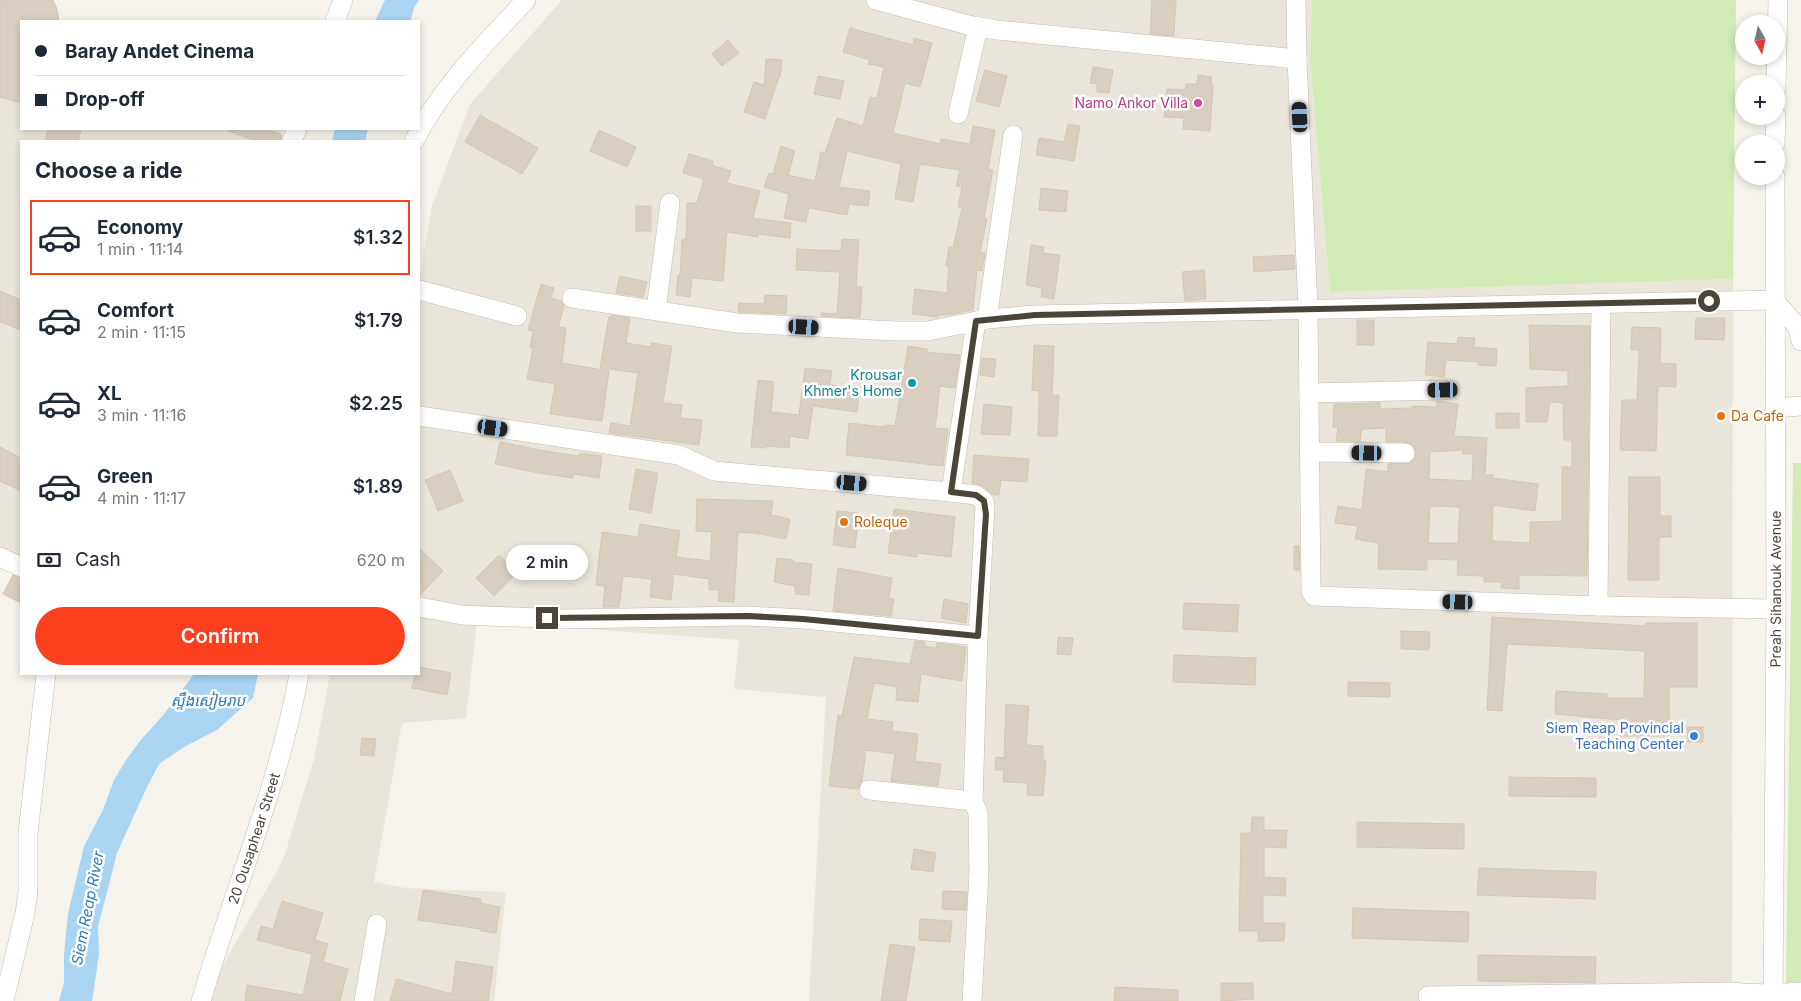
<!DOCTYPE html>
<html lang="en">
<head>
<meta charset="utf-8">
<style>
	:root { --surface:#fff; --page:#f2f2f3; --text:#1f2937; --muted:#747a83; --line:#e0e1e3; --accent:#fc3f1d }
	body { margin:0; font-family:Inter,"Noto Sans Khmer",sans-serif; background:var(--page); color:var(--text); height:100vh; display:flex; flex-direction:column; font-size:19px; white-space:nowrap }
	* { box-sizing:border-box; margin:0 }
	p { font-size:16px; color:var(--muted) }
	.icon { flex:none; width:28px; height:28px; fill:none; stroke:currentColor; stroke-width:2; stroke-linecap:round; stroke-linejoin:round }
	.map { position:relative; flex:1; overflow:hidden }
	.drawer { position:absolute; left:20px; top:140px; width:400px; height:535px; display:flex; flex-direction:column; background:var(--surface); border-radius:0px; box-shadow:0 2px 8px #0003 }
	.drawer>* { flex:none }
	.guide { position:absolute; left:20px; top:20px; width:400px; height:110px; border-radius:0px; box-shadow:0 2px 8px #0003; display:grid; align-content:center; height:110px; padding:0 15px; background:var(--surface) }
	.needle { width:32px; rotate:172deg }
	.fabs { position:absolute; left:1735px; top:15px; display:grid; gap:10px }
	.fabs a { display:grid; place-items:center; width:50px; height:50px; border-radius:50%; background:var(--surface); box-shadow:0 2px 8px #0003; font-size:25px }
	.end { position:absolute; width:22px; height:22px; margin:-11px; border:6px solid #4b4439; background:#fff; box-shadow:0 0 0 2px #fff }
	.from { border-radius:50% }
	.bubble { position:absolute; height:35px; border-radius:18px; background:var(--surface); box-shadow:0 2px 8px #0003; font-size:16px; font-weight:600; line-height:35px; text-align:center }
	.car { position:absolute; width:15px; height:30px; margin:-15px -8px; border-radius:6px; box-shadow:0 0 4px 1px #0007; background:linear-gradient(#222 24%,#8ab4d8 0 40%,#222 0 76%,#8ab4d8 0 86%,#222 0) }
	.guide b { display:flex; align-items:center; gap:18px; height:48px; font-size:19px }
	.guide b+b { border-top:1px solid var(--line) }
	.guide i { width:12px; height:12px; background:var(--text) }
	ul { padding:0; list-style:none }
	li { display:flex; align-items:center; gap:15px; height:75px; margin:0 10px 8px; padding:0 5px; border:2px solid transparent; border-radius:0px }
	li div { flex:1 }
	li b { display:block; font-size:19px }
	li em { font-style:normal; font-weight:600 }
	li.current { border-color:var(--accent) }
	li>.icon { width:45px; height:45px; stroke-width:1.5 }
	h2 { padding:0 15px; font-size:22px; line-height:60px }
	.pay { display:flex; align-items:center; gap:12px; height:55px; padding:0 15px; font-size:19px }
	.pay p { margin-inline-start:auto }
	.primary-button { display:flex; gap:10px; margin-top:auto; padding:10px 15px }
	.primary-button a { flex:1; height:58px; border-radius:30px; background:var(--accent); color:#fff; font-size:20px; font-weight:600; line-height:58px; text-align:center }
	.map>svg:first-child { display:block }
	.residential { fill:#eae5da }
	.green { fill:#d2eab5 }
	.water { fill:#a9d4f2 }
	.building { fill:#d8cfc1; stroke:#d3c7b4; fill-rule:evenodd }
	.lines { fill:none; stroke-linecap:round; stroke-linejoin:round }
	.minor-casing { stroke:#c2bbae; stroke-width:20 }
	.minor { stroke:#fff; stroke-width:19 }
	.route { stroke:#4b4439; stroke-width:6 }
	.hotel-dot { fill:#d1479c; stroke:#fff; stroke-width:2 }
	.culture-dot { fill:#0f9aa8; stroke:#fff; stroke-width:2 }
	.food-dot { fill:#e8710a; stroke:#fff; stroke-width:2 }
	.shop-dot { fill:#3f7fe0; stroke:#fff; stroke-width:2 }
	.labels { text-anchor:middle; stroke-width:5; stroke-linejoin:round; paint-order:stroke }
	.hotel-label { font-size:14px; fill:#b23c85; stroke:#fff; text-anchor:end }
	.culture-label { font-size:14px; fill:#0d838f; stroke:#fff; text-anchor:end }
	.food-label { font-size:14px; fill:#c56008; stroke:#fff; text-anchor:start }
	.street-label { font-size:14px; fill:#4b4439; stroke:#fff }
	.shop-label { font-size:14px; fill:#366cbe; stroke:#fff; text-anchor:end }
	.water-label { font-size:15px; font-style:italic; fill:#2e7ab2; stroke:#fff }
</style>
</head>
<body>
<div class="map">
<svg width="1801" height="1001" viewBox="0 0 1801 1001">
	<rect width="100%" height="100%" fill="#f6f3ec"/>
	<g class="residential">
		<path d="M562 0H1312L1310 59 1330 292 1733 279 1732 1001H809L826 697 734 689 739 640 477 621 466 718 402 723 374 882 406 888 506 892 494 1001H206L228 956 276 873 284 857 314 759 330 674H419V280L432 206 470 104Z"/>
		<path d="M0 71 21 74V129H283L278 141H21V557L0 547Z"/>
	</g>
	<g class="green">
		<path d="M1312 0H1736L1733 279 1330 292 1310 59Z"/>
		<path d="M1793 463H1801V982L1786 983Z"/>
	</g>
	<g class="water">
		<path d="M385 0H419L415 6 410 21H375Z"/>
		<path d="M335 129H368L365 141H332Z"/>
		<path d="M194 674H258L253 698 217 730 184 747 159 764 146 789 117 853 108 889 98 926 99 955 92 1001H59L64 982V955L68 914 84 846 103 810 114 780 126 760 140 741 165 713Z"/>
	</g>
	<g class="building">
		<path d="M0 0H53L57 9 59 21H21V103L0 97Z"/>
		<path d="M1152 0H1176L1174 36 1150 34Z"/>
		<path d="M850 28 913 45 914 38 932 43 920 87 905 83 893 133 940 144 941 139 970 144 973 126 995 130 988 169 993 170 984 218 987 219 980 252 985 253 982 271 977 270 973 310 948 315H938V317L912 314 915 289 947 293 949 266H946L949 247 953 248 962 208 958 207 962 187 956 186 960 170 920 164 913 202 895 199 901 164 847 151 839 187 870 191 868 206 849 204 847 215 809 208 806 222 784 218 789 194 764 187 769 173 773 174 781 146 795 151 788 175 815 181 821 152 825 153 837 118 863 126 870 97 877 98 884 67 868 64 870 60 843 52Z"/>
		<path d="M728 40 739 53 722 66 712 54Z"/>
		<path d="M766 59 782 60 780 77H779L765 119 744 112 754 82 764 85Z"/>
		<path d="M1093 67 1113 70 1109 93 1097 92V84L1090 83Z"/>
		<path d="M985 70 1007 76 999 107 976 101Z"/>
		<path d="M1198 75 1212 77 1211 85H1213L1210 131 1183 129 1184 118 1164 117 1167 89 1185 90 1186 84H1197Z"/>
		<path d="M818 76 844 81 840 99 814 94Z"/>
		<path d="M480 115 538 148 522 174 465 142Z"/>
		<path d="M1068 124 1080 126 1074 161 1036 155 1039 138 1064 142Z"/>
		<path d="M48 129H81L78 141H45Z"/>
		<path d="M226 129H266L282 135 281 141H256L226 130Z"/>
		<path d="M599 130 636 147 627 167 590 151Z"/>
		<path d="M689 154 713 161 712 165 731 171 727 183 760 191 753 218 791 223 790 238 758 234V237L727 232 723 281 692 278 690 297 676 295 678 275H680L682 239H686L687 203H697L704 179 683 173Z"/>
		<path d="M1041 188 1068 191 1066 212 1039 210Z"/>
		<rect x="636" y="206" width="15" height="25"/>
		<path d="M842 239 859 240 856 287H862L860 318 821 316V313L837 314 840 272 796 270 797 249 841 251Z"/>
		<path d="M1031 245 1044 247 1043 253 1060 255 1054 299 1041 297 1042 288 1026 285Z"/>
		<path d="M1294 255 1295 269 1254 272 1253 257Z"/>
		<path d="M1204 270 1206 299 1185 301 1182 272Z"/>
		<path d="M620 276 647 282 643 297 616 293Z"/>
		<path d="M541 284 554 288 551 298 561 301 564 306 558 327 566 328 562 363 609 371 602 421 550 414 555 384 527 379 533 348H530L533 331 528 330Z"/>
		<path d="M0 291 21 300V330L0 322Z"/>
		<path d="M765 295 787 296 786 314 738 312 739 303 764 304Z"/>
		<path d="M612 315 630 318 626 343 651 347V343L672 346 663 403 682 405 680 418 702 420 699 445 609 433 611 423 630 426 638 373 600 368 609 317Z"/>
		<path d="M1696 318H1725L1724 340 1695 339Z"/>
		<rect x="1357" y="320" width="17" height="25"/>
		<path d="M1529 325 1590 326 1587 576 1519 575V589L1501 588 1502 582H1484V576L1457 575 1458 560 1427 559V570L1378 569 1379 543 1355 539 1358 526 1335 523 1338 506 1362 510 1366 469 1388 472V464L1410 463 1415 458V448L1411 444 1406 442H1386V428L1362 429 1360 441H1336L1338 427H1333L1334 404 1380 403V409L1412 408V406L1436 407 1437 401 1458 404 1454 436 1487 438 1485 475H1493V478L1538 484 1535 511 1493 505 1492 541 1530 543V522L1562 521V467H1572V440H1564L1563 403 1550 402 1547 422H1526V388L1568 386V371L1530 369ZM1463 450V454H1473L1472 481 1429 479 1430 452ZM1430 506 1460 507 1458 543H1428Z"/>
		<path d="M1632 327 1661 328 1660 363 1676 364V387L1658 386 1656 451 1620 450 1622 400H1637L1639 350H1631Z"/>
		<path d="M1458 337 1475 338 1474 347 1497 349 1496 366 1478 365V362L1446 360 1444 377 1425 375 1428 342 1457 344Z"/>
		<path d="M1034 345 1054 346 1052 395H1059L1057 436H1038L1039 391 1032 390Z"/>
		<path d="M908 346 927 349V352L960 355 955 388 940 386 935 428 948 429 943 466 846 455 849 423 885 427V425L895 426Z"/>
		<path d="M982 358 996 359 994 377 980 375Z"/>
		<path d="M805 368 832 371 830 385 860 388 857 412 813 406 808 439 790 436 789 448 766 446V448L751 447 758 380 774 382 771 412 799 415Z"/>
		<path d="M984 404 1012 407 1010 435 981 434Z"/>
		<rect x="1496" y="413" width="23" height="15"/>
		<path d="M500 442 545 451 579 456 580 453 602 456 599 478 574 474 573 478 538 473 495 464Z"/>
		<path d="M0 447 21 458V491L0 481Z"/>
		<path d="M974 455 1029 459 1027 482 1001 480 999 495H993L983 486 972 483Z"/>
		<path d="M636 469 658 473 651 513 629 509Z"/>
		<path d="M450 470 463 501 438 511 425 480Z"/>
		<path d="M1629 477H1660V516H1671V537H1659V580H1628Z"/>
		<path d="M697 499 773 501 771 515 790 519 786 539 755 533 738 532 734 602 718 601 719 590H709V579L674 574 671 600 650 597 652 579 623 576 619 607H603L605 586 596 585 602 532 638 537 640 524 680 531 676 557 710 561 712 532 696 531Z"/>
		<path d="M894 509 955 517 951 557 917 553V557L888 553Z"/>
		<path d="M837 511 859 513 855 548 833 545Z"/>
		<path d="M1294 546H1299L1300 570H1294Z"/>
		<path d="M419 548 443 571 419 596Z"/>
		<path d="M499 555 517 572 494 596 476 578Z"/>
		<path d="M777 558 793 560V562L812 564 809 595 795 594V586L774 582Z"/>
		<path d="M838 568 892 578 889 598 894 599 891 616 833 611Z"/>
		<path d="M13 575 21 578V603L3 594Z"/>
		<path d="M944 599 968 604 966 623 941 618Z"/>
		<path d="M1184 603 1239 605 1237 632 1183 629Z"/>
		<path d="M1492 617 1646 626V623H1697V687H1669V736H1620V720L1555 714 1556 691 1607 694V698H1644L1645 651 1507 644 1502 711 1487 710Z"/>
		<path d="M1401 631 1430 632 1429 650 1401 649Z"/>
		<path d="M1058 637 1073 638 1071 655 1057 654Z"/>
		<path d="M915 641 925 642 924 646 936 648 937 643 966 647 962 681 921 674 918 702 896 700 897 687 874 683 867 719 893 722 892 731 918 734 915 761 941 764 938 786 891 781 895 754 866 750 862 781 858 789 829 786 838 715 842 716 854 657 910 664Z"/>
		<path d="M1174 655 1256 658 1255 685 1173 682Z"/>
		<path d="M419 667 451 673 447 695 412 688 415 674H419Z"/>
		<path d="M1348 682 1390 683V697L1348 696Z"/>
		<path d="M1006 704 1029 706 1026 745 1043 746V760H1046L1043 796 1027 795 1028 783 1003 782 1004 770H995L996 757 1004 758Z"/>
		<path d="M1687 727H1703V742H1688Z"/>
		<path d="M362 738 376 739 374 756 360 755Z"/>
		<path d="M1509 777 1596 778V797L1509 796Z"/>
		<path d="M1252 817H1264V830H1287L1286 848 1264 847V877L1286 878 1285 896 1263 895V923H1285L1284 941H1258V931H1239L1241 833H1251Z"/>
		<path d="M1357 822 1464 824V849L1357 847Z"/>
		<path d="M914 849 936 853 933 872 911 869Z"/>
		<path d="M1479 868 1596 872 1595 899 1477 895Z"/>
		<path d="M423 890 481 899 480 903 500 907 496 933 481 931V929L418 920Z"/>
		<path d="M943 891 967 892 966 910 942 909Z"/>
		<path d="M282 901 323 913 315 940 328 944 323 962 348 969 340 1001H245L247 985 303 995 312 954 257 940 261 926 273 929Z"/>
		<path d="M1353 908 1469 912 1468 942 1352 938Z"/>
		<path d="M920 919 952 921 950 942 919 940Z"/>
		<path d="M890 944 915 947 906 1001H881Z"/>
		<path d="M1478 955 1596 957 1595 983 1478 981Z"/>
		<path d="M456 961 493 967 488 1001H390L396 979 452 994Z"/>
		<path d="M1221 983H1253V999L1221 1001Z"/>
		<path d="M1115 987 1178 990V1001H1114Z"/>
	</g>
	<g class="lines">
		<g class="minor-casing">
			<g id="minor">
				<path d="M876 0 972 26 997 30 1297 59"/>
				<path d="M1296 0 1297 59 1308 309 1311 591 1314 596 1598 606 1776 609"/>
				<path d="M335 21 343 0"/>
				<path d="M1776 88 1778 0"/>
				<path d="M958 114 978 27"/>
				<path d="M292 141 297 129"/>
				<path d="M414 141C443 85 483 46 526 0"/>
				<path d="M1775 144 1776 116"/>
				<path d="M419 290 517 316"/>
				<path d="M572 298 737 323 896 331H928L987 319 1035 315 1774 300 1797 326 1801 341"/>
				<path d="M656 310 670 203"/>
				<path d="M987 319 1013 135"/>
				<path d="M1309 393 1443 390"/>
				<path d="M1775 408 1801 406"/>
				<path d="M419 416 679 455 714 471 951 492"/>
				<path d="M1309 452 1405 453"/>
				<path d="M0 557 21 567"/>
				<path d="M1598 606 1601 304"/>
				<path d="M419 607 462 615 564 619 747 616 803 619 978 636"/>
				<path d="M869 790 973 801"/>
				<path d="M1428 996 1732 992C1755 995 1777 994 1801 992"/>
				<path d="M4 1001 25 913 28 892V833L46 674"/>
				<path id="s1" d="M201 1001C233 892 279 786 299 674"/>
				<path d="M364 1001 377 924"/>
				<path d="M972 1001 979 872 978 813 973 801 978 636 985 505 984 501 976 495 951 492 976 321"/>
				<path id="s2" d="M1773 1001 1776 609 1775 176"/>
			</g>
		</g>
		<use href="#minor" class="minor"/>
	</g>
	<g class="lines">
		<path class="route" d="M547 618 748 616 803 619 978 636 986 514 984 501 976 495 951 492 976 321 1035 315 1709 301"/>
	</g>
	<circle class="hotel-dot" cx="1198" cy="103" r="5"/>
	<circle class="culture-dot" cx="912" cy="383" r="5"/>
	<g class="food-dot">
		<circle cx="1721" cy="416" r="5"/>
		<circle cx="844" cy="522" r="5"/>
	</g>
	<circle class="shop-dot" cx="1694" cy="736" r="5"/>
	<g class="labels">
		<g class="hotel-label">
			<text x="1188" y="108">Namo Ankor Villa</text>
		</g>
		<g class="culture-label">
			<text x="902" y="380">Krousar<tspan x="902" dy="16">Khmer's Home</tspan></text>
		</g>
		<g class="food-label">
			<text x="1731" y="421">Da Cafe</text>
			<text x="854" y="527">Roleque</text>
		</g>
		<g class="street-label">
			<text dy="5" stroke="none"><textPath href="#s2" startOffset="412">Preah Sihanouk Avenue</textPath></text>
			<text dy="5" stroke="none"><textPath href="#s1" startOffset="171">20 Ousaphear Street</textPath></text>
		</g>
		<g class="shop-label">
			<text x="1684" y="733">Siem Reap Provincial<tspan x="1684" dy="16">Teaching Center</tspan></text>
		</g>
		<g class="water-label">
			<text x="208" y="706">ស្ទឹងសៀមរាប</text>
			<text transform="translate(88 908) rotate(-79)" y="5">Siem Reap River</text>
		</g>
	</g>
</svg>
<div class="fabs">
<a><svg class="needle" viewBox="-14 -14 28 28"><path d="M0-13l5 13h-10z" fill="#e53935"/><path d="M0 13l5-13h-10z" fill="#747a83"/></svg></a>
<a>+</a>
<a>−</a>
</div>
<i class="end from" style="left:1709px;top:301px"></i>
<i class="end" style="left:547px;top:618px"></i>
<div class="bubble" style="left:506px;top:545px;width:82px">2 min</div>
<i class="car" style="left:1300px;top:117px;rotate:357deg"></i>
<i class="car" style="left:804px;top:327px;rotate:93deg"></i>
<i class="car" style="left:1443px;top:390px;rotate:269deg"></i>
<i class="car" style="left:493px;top:428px;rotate:98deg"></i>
<i class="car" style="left:1367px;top:453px;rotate:271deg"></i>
<i class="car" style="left:852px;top:483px;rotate:95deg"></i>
<i class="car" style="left:1458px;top:602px;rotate:272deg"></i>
<div class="guide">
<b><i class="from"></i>Baray Andet Cinema</b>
<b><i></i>Drop-off</b>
</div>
<section class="drawer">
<h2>Choose a ride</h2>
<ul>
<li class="current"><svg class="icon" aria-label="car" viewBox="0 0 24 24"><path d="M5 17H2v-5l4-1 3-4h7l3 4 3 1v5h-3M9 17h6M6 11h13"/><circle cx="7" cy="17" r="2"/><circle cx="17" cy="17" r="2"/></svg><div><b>Economy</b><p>1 min · 11:14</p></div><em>$1.32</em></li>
<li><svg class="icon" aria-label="car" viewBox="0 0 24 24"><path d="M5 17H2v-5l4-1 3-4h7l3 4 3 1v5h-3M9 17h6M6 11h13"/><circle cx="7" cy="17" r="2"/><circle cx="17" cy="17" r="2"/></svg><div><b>Comfort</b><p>2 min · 11:15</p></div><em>$1.79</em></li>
<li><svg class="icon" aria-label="car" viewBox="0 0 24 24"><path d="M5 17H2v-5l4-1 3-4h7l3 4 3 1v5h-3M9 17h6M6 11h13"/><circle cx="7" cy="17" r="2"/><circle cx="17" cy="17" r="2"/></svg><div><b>XL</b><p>3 min · 11:16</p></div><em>$2.25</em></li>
<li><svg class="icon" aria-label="car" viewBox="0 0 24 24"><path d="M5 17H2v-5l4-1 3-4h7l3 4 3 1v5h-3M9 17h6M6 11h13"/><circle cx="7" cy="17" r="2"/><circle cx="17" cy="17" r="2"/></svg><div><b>Green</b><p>4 min · 11:17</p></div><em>$1.89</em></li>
</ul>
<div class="pay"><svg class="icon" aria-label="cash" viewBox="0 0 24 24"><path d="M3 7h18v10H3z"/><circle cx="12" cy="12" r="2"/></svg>Cash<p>620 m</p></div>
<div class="primary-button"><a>Confirm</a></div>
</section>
</div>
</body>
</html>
